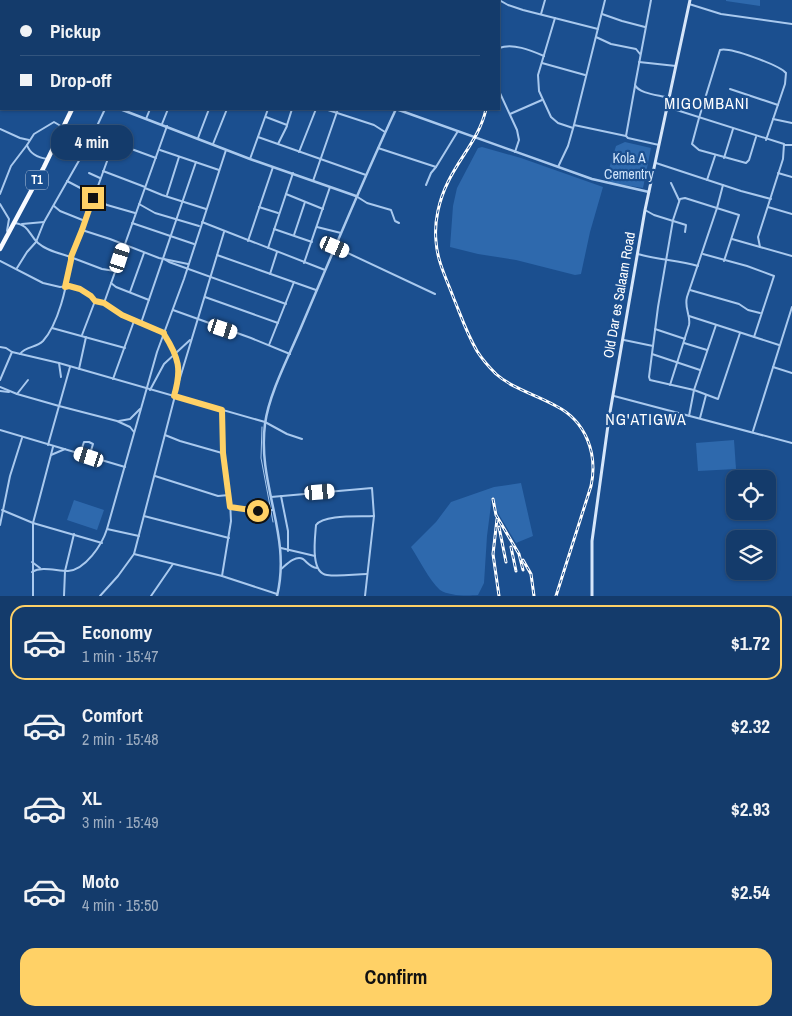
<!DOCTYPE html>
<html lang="en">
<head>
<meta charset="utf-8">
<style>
	:root { --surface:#143b6b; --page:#1d4271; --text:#f1f3f6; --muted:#9dadc1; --line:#33557e; --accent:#ffd166 }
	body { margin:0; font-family:"Archivo Narrow",sans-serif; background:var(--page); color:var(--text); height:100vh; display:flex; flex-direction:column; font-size:19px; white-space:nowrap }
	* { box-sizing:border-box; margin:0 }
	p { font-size:16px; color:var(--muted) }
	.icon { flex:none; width:28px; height:28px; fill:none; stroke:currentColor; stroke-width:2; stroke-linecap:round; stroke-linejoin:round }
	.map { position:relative; height:596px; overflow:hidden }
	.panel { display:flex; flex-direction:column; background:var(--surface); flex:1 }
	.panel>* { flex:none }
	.hud { position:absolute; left:0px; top:0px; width:500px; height:110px; box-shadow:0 1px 4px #0004,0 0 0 1px var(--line); display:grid; align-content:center; height:110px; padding:0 20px; background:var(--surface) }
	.controls { position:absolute; left:726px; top:470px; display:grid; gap:10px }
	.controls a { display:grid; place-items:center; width:50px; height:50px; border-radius:10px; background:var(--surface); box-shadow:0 1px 4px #0004,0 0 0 1px var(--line); font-size:25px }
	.end { position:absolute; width:22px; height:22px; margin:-11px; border:6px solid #ffd166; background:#111; box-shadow:0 0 0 2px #111 }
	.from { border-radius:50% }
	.bubble { position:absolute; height:35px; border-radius:15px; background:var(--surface); box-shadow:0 1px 4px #0004,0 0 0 1px var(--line); font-size:16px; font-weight:700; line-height:35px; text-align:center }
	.car { position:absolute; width:15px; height:30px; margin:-15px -8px; border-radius:6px; box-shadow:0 0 4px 1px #0007; background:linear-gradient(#fff 24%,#345 0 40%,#fff 0 76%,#345 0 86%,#fff 0) }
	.hud b { display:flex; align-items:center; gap:18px; height:48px; font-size:19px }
	.hud b+b { border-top:1px solid var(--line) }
	.hud i { width:12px; height:12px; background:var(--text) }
	ul { padding:9px 0 0; list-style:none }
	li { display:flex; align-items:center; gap:15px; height:75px; margin:0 10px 8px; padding:0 10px; border:2px solid transparent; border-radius:15px }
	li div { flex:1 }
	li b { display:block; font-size:19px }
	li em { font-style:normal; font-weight:700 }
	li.on { border-color:var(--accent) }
	li>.icon { width:45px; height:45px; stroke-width:1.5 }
	.button { display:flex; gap:10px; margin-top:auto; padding:10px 20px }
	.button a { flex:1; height:58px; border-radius:15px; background:var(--accent); color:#111; font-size:20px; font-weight:700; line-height:58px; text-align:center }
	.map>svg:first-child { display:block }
	.green { fill:#2e69ad }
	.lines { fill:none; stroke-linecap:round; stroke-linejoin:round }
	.pedestrian { stroke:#a9c9ee; stroke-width:1 }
	.minor { stroke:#a9c9ee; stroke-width:2 }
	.tertiary { stroke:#a9c9ee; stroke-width:2.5 }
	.secondary { stroke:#d6e6fa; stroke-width:3 }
	.trunk { stroke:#f8faff; stroke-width:4.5 }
	.rail-casing { stroke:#fff; stroke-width:3 }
	.rail { stroke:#1b4f8f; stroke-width:1; stroke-dasharray:4; stroke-linecap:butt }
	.route { stroke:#ffd166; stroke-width:6 }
	.labels { text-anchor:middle; stroke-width:4.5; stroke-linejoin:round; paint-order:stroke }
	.shield { fill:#1b4f8f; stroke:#bbcadd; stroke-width:1 }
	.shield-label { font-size:12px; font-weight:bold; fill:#fff }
	.park-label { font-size:14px; fill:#cfe3fa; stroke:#1b4f8f }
	.street-label { font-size:14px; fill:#fff; stroke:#1b4f8f }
	.quarter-label { font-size:16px; letter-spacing:1px; fill:#fff; stroke:#1b4f8f }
</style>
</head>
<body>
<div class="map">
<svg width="792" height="596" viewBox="0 0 792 596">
	<rect width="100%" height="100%" fill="#1b4f8f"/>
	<g class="green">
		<path d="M726 0H760V6L726 1Z"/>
		<path d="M625 142 651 148 643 188 605 182 616 146Z"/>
		<path d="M482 147 521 158 603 187 590 232 581 274 575 275 516 260 478 254 450 247 453 206 457 188 478 148Z"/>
		<path d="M734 440 736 469 698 471 696 443Z"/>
		<path d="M521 483 533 536 516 543 498 513 492 497 487 536 484 583 478 595C467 596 449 596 440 590 429 580 419 559 411 547L436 522 451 502 494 487Z"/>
		<path d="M74 500 104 510 97 530 67 520Z"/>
	</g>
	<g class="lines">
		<path class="pedestrian" d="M262 427 261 458 273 522"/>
		<g class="minor">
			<path d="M22 0 25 1"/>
			<path d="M370 0 373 1"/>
			<path d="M445 0V1"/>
			<path d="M499 0 508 5 523 10 598 29"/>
			<path d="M651 0 635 85C639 94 660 95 669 98"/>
			<path d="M2 1 3 0"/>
			<path d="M52 1 53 0"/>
			<path d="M91 1V0"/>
			<path d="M248 1V0"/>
			<path d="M329 1 330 0"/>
			<path d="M344 1 345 0"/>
			<path d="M418 1 419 0"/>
			<path d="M689 4 721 14 792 24"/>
			<path d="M0 7 1 4"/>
			<path d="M541 14 545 0"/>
			<path d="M602 14 622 21 645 27"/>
			<path d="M555 18 538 75 539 91 551 117 558 123 573 128"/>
			<path d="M596 37 611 44 636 49 640 54"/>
			<path d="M0 40H1"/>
			<path d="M499 48C513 43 530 50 544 56"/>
			<path d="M639 62 676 66"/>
			<path d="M0 63H1"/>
			<path d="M542 63 585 75"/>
			<path d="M730 89 778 105"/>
			<path d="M499 91 517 130 519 140 515 152"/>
			<path d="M0 105 1 102"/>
			<path d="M667 107 784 144 783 159 758 237 760 247 792 256"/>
			<path d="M325 109 374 125 385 132"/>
			<path d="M510 114 542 100"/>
			<path d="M266 117 287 125 292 109"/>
			<path d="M146 119 150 109"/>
			<path d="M773 119 792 123"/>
			<path d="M162 124 168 109"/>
			<path d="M574 125 626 136 628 138 659 145"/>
			<path d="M0 129 20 138 29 140"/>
			<path d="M96 136 156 158"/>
			<path d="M626 136 635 86"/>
			<path d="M258 137 366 175"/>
			<path d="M756 137 749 160 746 163 699 150 692 144 699 118 720 50C730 47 779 65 786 73L785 84 766 140"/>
			<path d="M198 138 209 109"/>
			<path d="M213 144 227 109"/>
			<path d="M278 144 287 126"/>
			<path d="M784 145H792"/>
			<path d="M378 148 436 167 458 131"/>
			<path d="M160 150 219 170"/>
			<path d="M299 152 316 109"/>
			<path d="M724 158 733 129"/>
			<path d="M48 159C39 158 30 154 27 145L34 134 54 122 81 138 83 143H89L105 109"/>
			<path d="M250 159 268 109"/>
			<path d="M656 163 741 191 771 199"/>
			<path d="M558 167 568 146 574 125 605 0"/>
			<path d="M103 171 145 187"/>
			<path d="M89 173 100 178"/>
			<path d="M778 173 792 177"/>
			<path d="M707 180 715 156"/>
			<path d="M67 181 88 192H95"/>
			<path d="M313 181 338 109"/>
			<path d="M671 183 679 200"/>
			<path d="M426 185 431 173 436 167"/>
			<path d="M145 188 162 195 206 209"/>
			<path d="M0 194 11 166 27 145"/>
			<path d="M286 194 323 209"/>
			<path d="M167 195 179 157"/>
			<path d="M356 196 367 203 391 210 395 221 399 223"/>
			<path d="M93 198 107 205 135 213"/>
			<path d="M0 204 9 219 7 231"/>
			<path d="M139 204 155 213 199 226"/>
			<path d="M54 206 60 211 85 221"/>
			<path d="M259 207 278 213"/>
			<path d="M768 207 792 214"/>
			<path d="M645 210 654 215 686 225 685 232"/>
			<path d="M202 222 325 270"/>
			<path d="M14 223C30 225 28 234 38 243 47 251 59 253 71 257L82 230 114 142"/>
			<path d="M132 223 194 244"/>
			<path d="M22 224 44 222"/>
			<path d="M317 227 341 233"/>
			<path d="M274 229 312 242"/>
			<path d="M82 230 110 239 159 258 188 264"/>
			<path d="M294 235 305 202"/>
			<path d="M732 239 760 247"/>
			<path d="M248 241 273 167"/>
			<path d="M335 247 435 294"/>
			<path d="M268 248 293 173"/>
			<path d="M638 254C658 260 678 260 698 266"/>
			<path d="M703 254 747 266 774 276 754 337"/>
			<path d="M217 255 316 290"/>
			<path d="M73 258 102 269 115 271"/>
			<path d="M164 259 169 262 286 304"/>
			<path d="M0 261 43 283 60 287 69 286 79 289 91 296 95 301 104 303 122 315 164 332"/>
			<path d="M724 261 739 215 685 198 680 199 673 220 658 307 649 377 650 380 694 390 718 399 740 333"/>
			<path d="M304 263 330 187"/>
			<path d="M17 268 27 252 36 242 44 222 89 143"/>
			<path d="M270 274 277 252"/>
			<path d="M111 283 116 287 149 300"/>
			<path d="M690 290 739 304 748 310 760 313"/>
			<path d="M130 292 144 253"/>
			<path d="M205 297 278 323"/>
			<path d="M104 303 167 126"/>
			<path d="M173 310 251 338 290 354"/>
			<path d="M689 316 779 345"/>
			<path d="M141 323 196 162"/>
			<path d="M52 328 125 348"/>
			<path d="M655 329 685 339"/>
			<path d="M82 335 95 301"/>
			<path d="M164 335 175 355 179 376"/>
			<path d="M624 340 653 346"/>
			<path d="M684 343 707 350"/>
			<path d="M269 345 294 282"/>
			<path d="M0 347 6 348 12 352 59 363 265 422 287 434 302 439"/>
			<path d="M20 354C26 346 36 348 43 341 60 322 67 282 72 257"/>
			<path d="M652 354 700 370"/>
			<path d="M59 363 61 377"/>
			<path d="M773 367 792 373"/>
			<path d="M79 369 86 337"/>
			<path d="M113 379 134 321"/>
			<path d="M0 380 12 352"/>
			<path d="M670 385 689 325C691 315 684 309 687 297L717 208 723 185"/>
			<path d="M0 387 17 394 59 406 117 421 130 427 134 432"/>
			<path d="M150 390 164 364 190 340"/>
			<path d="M0 391 9 392"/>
			<path d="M17 394 28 380"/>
			<path d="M614 396 792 443"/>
			<path d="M689 416 694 390 716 325"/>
			<path d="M700 418 706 395"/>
			<path d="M119 421 130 419 140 409"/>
			<path d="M0 430 125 467"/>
			<path d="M753 431 792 307"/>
			<path d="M165 435 180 441 222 453"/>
			<path d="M48 445 70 367"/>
			<path d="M80 454 84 442H89L93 444 89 457"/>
			<path d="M51 455 65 449"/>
			<path d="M155 476 218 496 229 495"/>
			<path d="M281 496 288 531V551"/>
			<path d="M271 497 372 488 374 516 365 596"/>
			<path d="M231 507 258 511 273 510"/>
			<path d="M2 510 33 523 102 543"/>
			<path d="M144 516 229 538"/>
			<path d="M0 525 10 476 22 438"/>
			<path d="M107 529 139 536"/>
			<path d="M281 548 315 556"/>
			<path d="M134 554 222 576 277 594"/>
			<path d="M32 562 40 568"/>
			<path d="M281 569C286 565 295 555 303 559 308 563 310 567 317 568"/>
			<path d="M32 572C42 566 56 571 68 571 85 570 102 545 107 529L157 352 184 279 226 150"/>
			<path d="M367 574C355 574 340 577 327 575 310 573 315 538 316 525 324 514 360 517 374 516"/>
			<path d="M222 576 231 521 230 501 223 453 222 410"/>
			<path d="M33 596V523L53 447"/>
			<path d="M64 596 65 571 74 534"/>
			<path d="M100 596 118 576 134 554 177 388 224 232"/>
			<path d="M151 596 173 564"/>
		</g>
		<g class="tertiary">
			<path d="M120 109 250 159 356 196"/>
			<path d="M396 109 592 179 649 192"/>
			<path d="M277 596C292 535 257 485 265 424 269 393 290 354 302 325 333 252 363 180 396 109"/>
		</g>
		<path class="secondary" d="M592 596V541L609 418 645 210 690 0"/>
		<g class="trunk">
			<path d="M116 1V0"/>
			<path d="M0 249 44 167 72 109"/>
		</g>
		<g class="rail-casing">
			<g id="rail">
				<path d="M433 0 434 1"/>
				<path d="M486 109C480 137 460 157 448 182 439 200 434 222 436 241 437 261 447 280 454 299 461 316 467 334 477 351 482 359 489 367 496 374 513 389 537 395 556 406 586 421 598 454 591 486L556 596"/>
				<path d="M493 499 496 515 519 554 523 570"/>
				<path d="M497 519 493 554 499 596"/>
				<path d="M499 527 506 562"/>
				<path d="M511 547 516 571"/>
				<path d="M523 560 531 574 534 596"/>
			</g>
		</g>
		<use href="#rail" class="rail"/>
	</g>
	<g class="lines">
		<path class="route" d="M93 198 82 230 71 257V260L65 287 69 286 80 289 91 296 95 301 104 303 122 315 164 333V334C179 358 182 369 174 396L222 410 223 453 230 507 258 511"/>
	</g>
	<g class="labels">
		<rect class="shield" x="26" y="170.5" width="22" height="19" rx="4"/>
		<g class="shield-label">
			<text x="37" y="184">T1</text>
		</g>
		<g class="park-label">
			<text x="629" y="163">Kola A<tspan x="629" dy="16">Cementry</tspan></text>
		</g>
		<g class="street-label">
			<text transform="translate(619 295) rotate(-80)" y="5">Old Dar es Salaam Road</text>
		</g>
		<g class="quarter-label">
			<text x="707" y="109">MIGOMBANI</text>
			<text x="646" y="425">NG'ATIGWA</text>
		</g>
	</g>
</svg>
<div class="controls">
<a><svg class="icon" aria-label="locate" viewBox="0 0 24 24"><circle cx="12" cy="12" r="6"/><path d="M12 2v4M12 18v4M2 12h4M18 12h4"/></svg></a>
<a><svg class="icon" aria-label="layers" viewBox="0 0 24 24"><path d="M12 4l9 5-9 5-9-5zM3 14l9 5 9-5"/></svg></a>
</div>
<i class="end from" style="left:258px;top:511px"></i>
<i class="end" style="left:93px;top:198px"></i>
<div class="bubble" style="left:51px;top:125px;width:82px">4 min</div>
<i class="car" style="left:335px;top:247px;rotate:113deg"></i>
<i class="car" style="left:120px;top:258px;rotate:18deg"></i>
<i class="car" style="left:223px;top:329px;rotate:108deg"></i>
<i class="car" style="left:89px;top:457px;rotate:288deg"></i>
<i class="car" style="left:320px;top:492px;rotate:85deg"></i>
<div class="hud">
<b><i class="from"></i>Pickup</b>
<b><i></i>Drop-off</b>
</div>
</div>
<section class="panel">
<ul>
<li class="on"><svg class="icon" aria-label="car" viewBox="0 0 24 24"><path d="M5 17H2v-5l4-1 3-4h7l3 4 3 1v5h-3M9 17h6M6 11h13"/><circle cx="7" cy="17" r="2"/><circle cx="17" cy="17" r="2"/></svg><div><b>Economy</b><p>1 min · 15:47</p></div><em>$1.72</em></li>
<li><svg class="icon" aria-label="car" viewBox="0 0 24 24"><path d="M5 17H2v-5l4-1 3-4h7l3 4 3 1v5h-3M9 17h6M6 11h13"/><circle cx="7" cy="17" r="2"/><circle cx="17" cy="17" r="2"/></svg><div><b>Comfort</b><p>2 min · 15:48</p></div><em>$2.32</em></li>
<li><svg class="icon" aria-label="car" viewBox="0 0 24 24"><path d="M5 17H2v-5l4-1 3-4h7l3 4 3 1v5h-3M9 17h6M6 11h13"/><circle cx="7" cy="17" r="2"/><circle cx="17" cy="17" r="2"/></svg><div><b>XL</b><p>3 min · 15:49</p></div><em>$2.93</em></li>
<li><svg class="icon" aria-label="car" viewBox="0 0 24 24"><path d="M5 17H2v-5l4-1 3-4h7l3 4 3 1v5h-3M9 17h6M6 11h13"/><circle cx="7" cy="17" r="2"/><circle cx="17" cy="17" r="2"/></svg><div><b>Moto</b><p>4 min · 15:50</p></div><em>$2.54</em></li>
</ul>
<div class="button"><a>Confirm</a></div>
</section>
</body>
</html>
